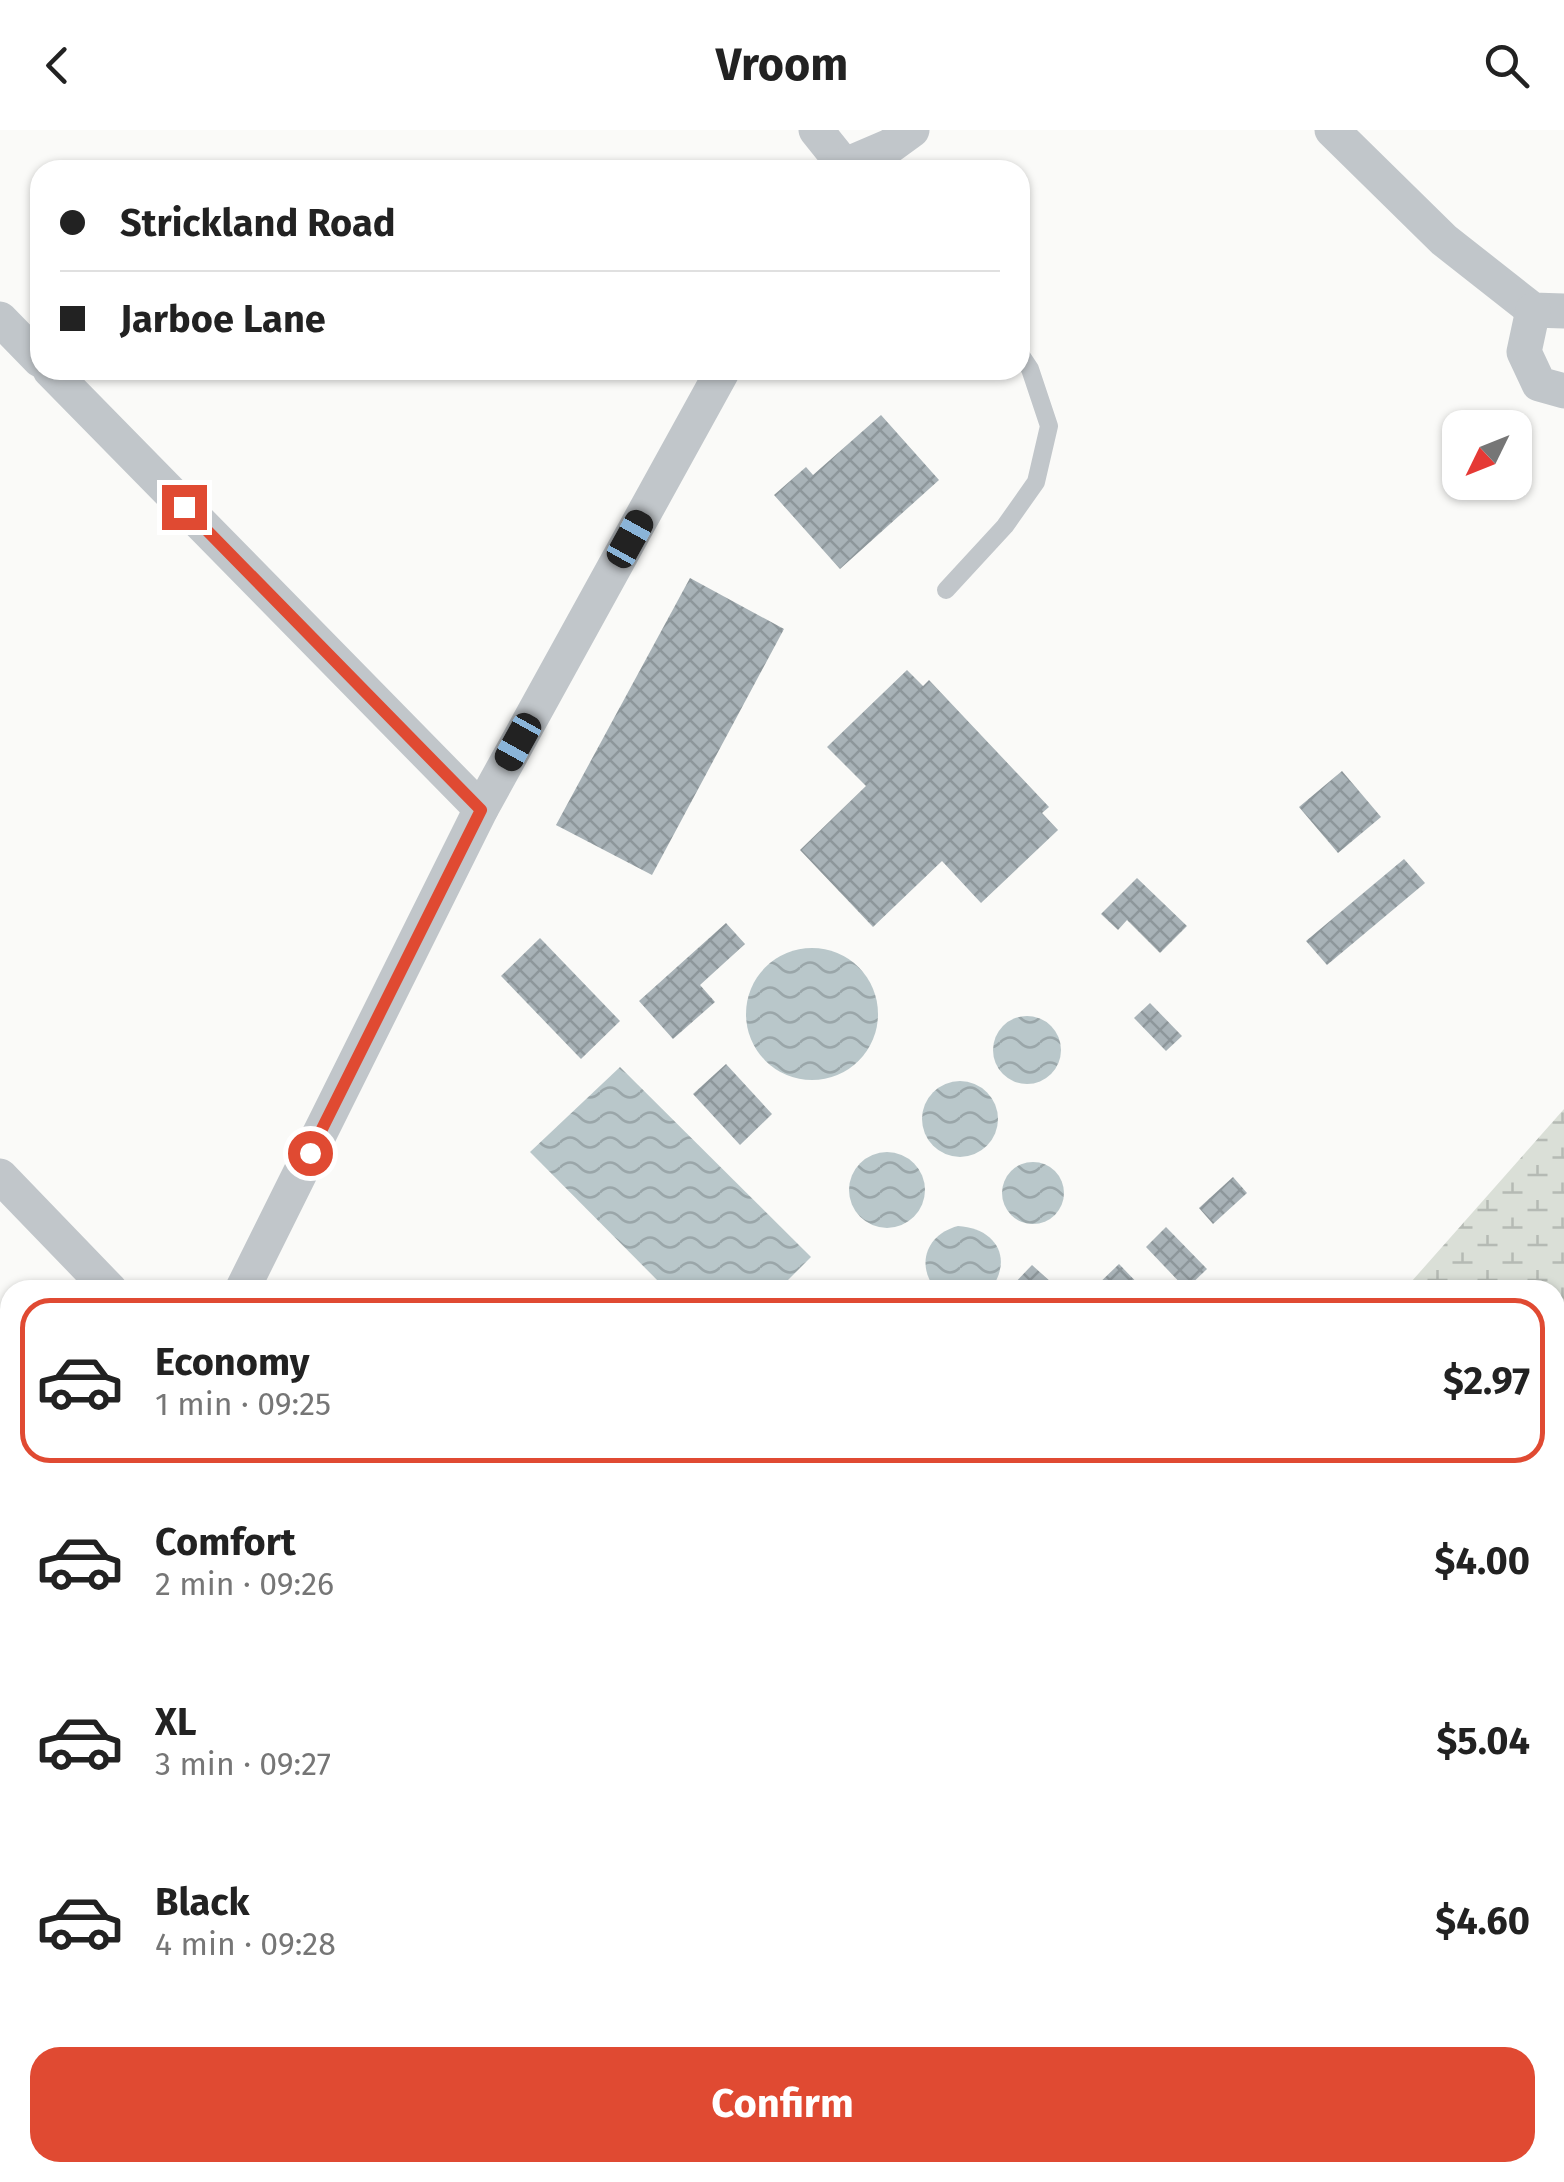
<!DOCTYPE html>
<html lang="en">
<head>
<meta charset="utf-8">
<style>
	:root { --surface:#fff; --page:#f6f6f6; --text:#222; --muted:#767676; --line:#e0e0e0; --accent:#e04a32 }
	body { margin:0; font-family:"Fira Sans",sans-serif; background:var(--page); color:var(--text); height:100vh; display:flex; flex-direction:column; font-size:38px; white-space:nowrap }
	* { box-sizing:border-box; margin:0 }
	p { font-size:32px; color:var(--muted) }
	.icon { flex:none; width:55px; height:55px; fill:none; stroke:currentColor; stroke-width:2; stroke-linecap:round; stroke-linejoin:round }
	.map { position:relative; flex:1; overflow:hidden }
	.sheet { position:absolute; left:0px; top:1150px; width:1565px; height:902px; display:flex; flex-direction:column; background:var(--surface); border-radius:30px 30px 0 0; box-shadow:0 2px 8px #0004 }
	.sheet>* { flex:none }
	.top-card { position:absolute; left:30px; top:30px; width:1000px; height:220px; border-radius:30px; box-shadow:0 2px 8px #0004; display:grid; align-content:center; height:220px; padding:0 30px; background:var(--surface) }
	.needle { width:65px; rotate:227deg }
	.buttons { position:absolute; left:1442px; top:280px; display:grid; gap:20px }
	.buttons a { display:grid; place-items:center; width:90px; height:90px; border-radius:20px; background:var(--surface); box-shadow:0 2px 8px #0004; font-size:50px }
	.end { position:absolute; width:45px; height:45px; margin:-22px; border:12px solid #e04a32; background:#fff; box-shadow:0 0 0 5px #fff }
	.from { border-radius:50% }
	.car { position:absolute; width:30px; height:60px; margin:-30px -15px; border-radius:12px; box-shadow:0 0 8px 2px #0007; background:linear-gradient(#222 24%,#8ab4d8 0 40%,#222 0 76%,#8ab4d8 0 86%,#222 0) }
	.top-card b { display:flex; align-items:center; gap:35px; height:95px; font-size:38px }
	.top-card b+b { border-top:2px solid var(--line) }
	.top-card i { width:25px; height:25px; background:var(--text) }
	ul { padding:18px 0 0; list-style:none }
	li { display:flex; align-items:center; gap:30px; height:165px; margin:0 20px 15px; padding:0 10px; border:5px solid transparent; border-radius:30px }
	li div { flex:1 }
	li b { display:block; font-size:38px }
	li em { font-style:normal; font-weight:700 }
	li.on { border-color:var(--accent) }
	li>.icon { width:90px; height:90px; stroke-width:1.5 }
	.cta { display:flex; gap:20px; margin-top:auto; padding:20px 30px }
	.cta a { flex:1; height:115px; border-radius:30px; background:var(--accent); color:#fff; font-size:40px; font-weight:700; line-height:115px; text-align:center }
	header { display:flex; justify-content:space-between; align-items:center; height:130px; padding:0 30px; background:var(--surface); font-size:45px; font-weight:700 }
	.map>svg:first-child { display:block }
	.grass { fill:url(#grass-dots) }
	.wetland { fill:url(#wetland-marsh) }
	.water { fill:url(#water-waves) }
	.building { fill:url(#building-cross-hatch) }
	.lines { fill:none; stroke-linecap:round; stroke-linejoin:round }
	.service { stroke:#c1c6ca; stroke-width:18 }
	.minor { stroke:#c1c6ca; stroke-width:35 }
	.route { stroke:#e04a32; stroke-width:12 }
</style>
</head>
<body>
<header><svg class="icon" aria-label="back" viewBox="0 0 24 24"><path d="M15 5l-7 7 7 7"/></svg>Vroom<svg class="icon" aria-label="search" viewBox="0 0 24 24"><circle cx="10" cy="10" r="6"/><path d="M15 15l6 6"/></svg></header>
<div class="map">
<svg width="1564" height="2052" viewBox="0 0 1564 2052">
	<defs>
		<pattern id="grass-dots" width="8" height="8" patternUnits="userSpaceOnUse" patternTransform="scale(2.5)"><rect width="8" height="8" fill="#dadfd7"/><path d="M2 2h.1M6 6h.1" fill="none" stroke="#b5bab4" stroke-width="1.8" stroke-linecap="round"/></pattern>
		<pattern id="wetland-marsh" width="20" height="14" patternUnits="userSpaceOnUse" patternTransform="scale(2.5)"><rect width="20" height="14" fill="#dadfd7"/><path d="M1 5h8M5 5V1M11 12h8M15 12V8" fill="none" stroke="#b5bab4"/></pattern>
		<pattern id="water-waves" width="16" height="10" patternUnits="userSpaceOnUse" patternTransform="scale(2.5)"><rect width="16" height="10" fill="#b9c7ca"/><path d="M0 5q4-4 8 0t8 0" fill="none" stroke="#9aa6a9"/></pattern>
		<pattern id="building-cross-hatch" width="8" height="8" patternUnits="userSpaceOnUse" patternTransform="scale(2.5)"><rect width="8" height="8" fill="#a8b2b7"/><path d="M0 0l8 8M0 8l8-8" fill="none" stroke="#8d969a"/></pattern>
	</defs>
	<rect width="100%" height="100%" fill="#fafaf8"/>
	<path class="grass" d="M509 2043H582L581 2052H506Z"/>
	<g class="wetland">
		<path d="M1564 979V2031L1555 2040V1160H1404Z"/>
		<path d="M582 2042H1244L1253 2052H581Z"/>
		<path d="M1339 2043H1552L1542 2052H1345Z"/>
	</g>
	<g class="water">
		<circle cx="812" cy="884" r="66"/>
		<circle cx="1027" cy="920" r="34"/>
		<path d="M620 937 811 1127 778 1160H667L530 1022Z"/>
		<circle cx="960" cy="989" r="38"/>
		<circle cx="887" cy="1060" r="38"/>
		<circle cx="1033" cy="1063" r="31"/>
		<path d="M958 1096C996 1098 1014 1129 990 1160H936C915 1134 927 1104 958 1096Z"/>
	</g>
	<g class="building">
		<path d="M881 285 939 350 840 439 774 365 806 337 813 345Z"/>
		<path d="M690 448 784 499 652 745 556 695Z"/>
		<path d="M907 540 923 556 929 550 1049 677 1042 683 1058 700 981 773 942 731 873 797 800 720 866 656 827 617Z"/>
		<path d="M1342 641 1381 687 1338 723 1299 677Z"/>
		<path d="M1404 729 1425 753 1327 835 1306 811Z"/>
		<path d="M1137 748 1187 796 1160 823 1127 790 1118 800 1101 784Z"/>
		<path d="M726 793 745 814 700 855 715 872 673 909 639 871Z"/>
		<path d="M540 808 620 891 581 929 501 846Z"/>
		<path d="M1150 873 1182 906 1166 921 1134 888Z"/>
		<path d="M726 934 772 984 740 1015 693 964Z"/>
		<path d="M1233 1047 1247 1063 1213 1094 1199 1078Z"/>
		<path d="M1166 1097 1207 1139 1186 1159 1146 1117Z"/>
		<path d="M1119 1134 1144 1160H1092Z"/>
		<path d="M1032 1135 1052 1153 1046 1160H1008Z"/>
	</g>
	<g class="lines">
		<path class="service" d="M946 460 1005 396 1036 352 1049 296 1030 239 1020 224"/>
		<g class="minor">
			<path d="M816 0 848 40"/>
			<path d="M1332 0 1444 110 1533 180 1564 181"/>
			<path d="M839 40 843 36 890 16 912 0"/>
			<path d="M1533 180 1524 222 1539 254 1564 261"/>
			<path d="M0 189 40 230"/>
			<path d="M50 240 481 679"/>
			<path d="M0 1046 110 1160"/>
			<path d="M242 1160 481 679 723 240"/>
			<path d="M0 1457 10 1446"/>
			<path d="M0 1535 10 1546"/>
			<path d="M258 2052 262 2042"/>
		</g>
	</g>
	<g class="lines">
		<path class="route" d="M184 377 481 680 310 1023"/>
	</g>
</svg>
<div class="buttons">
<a><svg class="needle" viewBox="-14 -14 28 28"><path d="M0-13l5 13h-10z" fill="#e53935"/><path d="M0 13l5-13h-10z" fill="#767676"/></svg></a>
</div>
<i class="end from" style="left:310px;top:1023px"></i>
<i class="end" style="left:184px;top:377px"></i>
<i class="car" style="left:630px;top:409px;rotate:29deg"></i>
<i class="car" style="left:518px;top:612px;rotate:209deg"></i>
<div class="top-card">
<b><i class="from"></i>Strickland Road</b>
<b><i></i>Jarboe Lane</b>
</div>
<section class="sheet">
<ul>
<li class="on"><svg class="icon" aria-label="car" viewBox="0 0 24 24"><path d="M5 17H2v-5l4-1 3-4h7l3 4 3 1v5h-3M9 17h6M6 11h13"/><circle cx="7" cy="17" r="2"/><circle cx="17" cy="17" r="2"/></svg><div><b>Economy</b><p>1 min · 09:25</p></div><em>$2.97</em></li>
<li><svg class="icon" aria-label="car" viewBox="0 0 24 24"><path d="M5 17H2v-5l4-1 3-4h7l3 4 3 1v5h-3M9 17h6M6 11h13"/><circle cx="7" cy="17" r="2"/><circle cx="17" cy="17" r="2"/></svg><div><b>Comfort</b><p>2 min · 09:26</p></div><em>$4.00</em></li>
<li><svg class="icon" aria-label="car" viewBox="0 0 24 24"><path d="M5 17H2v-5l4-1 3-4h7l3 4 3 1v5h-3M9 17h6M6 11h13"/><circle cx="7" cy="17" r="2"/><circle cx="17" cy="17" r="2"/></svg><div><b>XL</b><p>3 min · 09:27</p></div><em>$5.04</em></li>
<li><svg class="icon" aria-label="car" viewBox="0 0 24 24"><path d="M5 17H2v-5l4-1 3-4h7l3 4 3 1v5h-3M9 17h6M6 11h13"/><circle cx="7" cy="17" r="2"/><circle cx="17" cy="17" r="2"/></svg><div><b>Black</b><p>4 min · 09:28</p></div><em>$4.60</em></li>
</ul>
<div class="cta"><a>Confirm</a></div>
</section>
</div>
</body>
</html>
